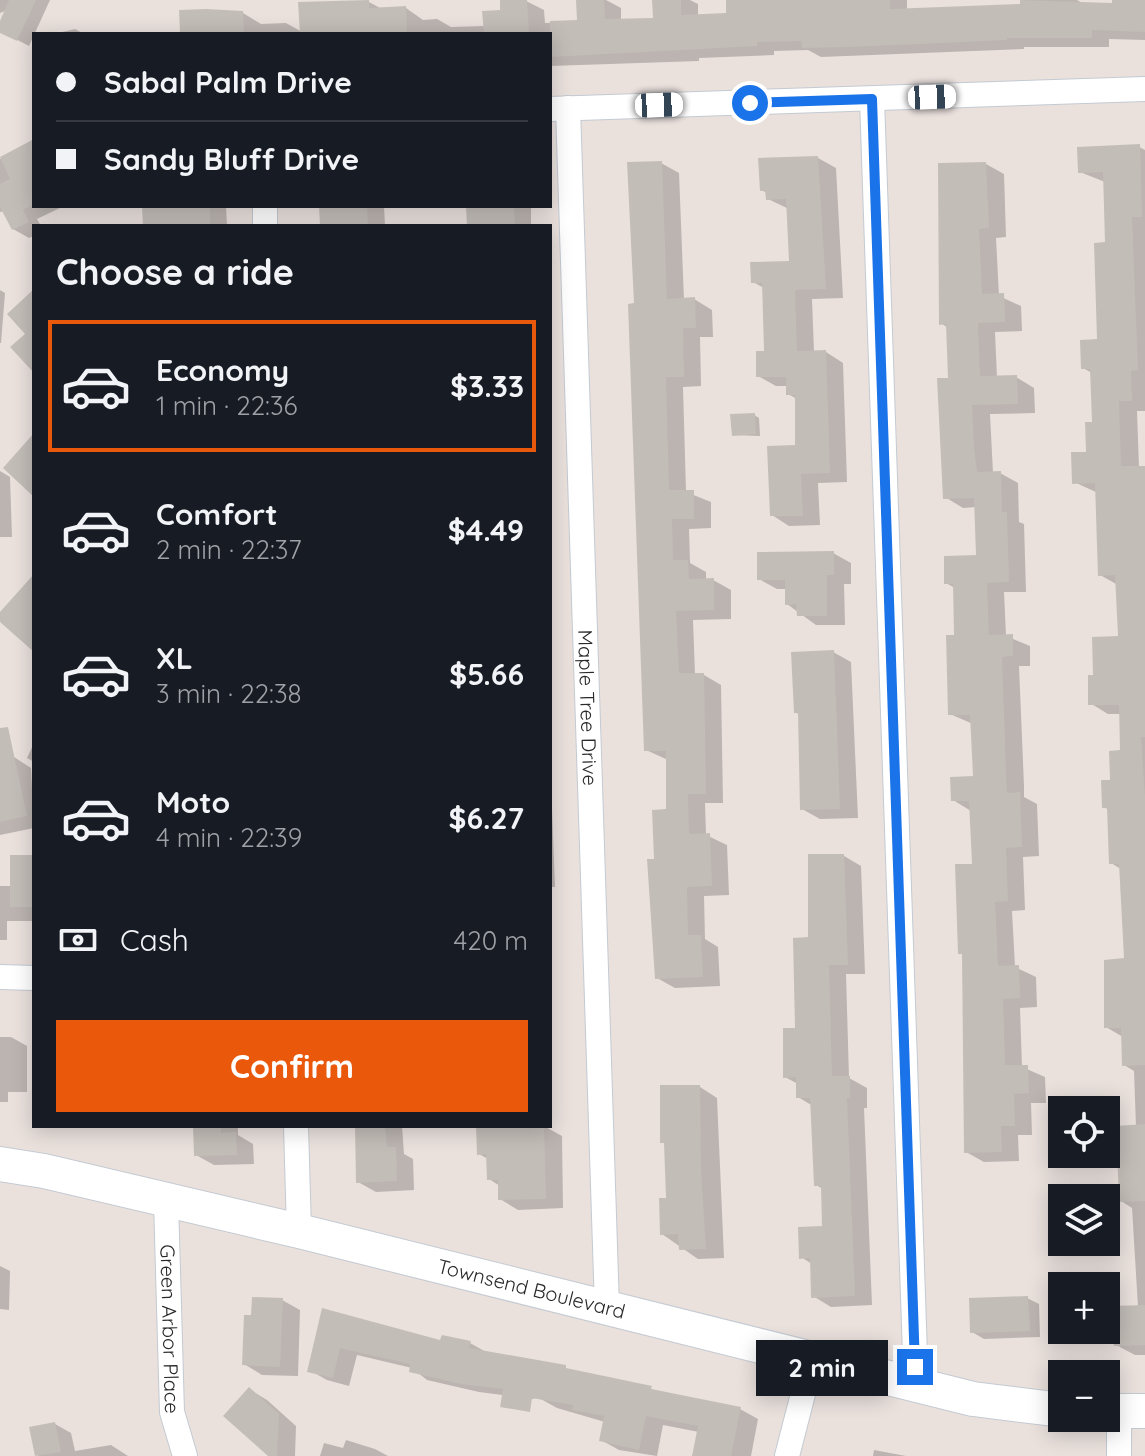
<!DOCTYPE html>
<html lang="en">
<head>
<meta charset="utf-8">
<style>
	:root { --surface:#171b24; --page:#20242c; --text:#f1f3f6; --muted:#9ea1a6; --line:#363941; --accent:#ea580c }
	body { margin:0; font-family:Quicksand,sans-serif; background:var(--page); color:var(--text); height:100vh; display:flex; flex-direction:column; font-size:30px; white-space:nowrap }
	* { box-sizing:border-box; margin:0 }
	p { font-size:26px; color:var(--muted) }
	.icon { flex:none; width:44px; height:44px; fill:none; stroke:currentColor; stroke-width:2; stroke-linecap:round; stroke-linejoin:round }
	.map { position:relative; flex:1; overflow:hidden }
	.drawer { position:absolute; left:32px; top:224px; width:520px; height:904px; display:flex; flex-direction:column; background:var(--surface); border-radius:0px; box-shadow:0 4px 20px #0003 }
	.drawer>* { flex:none }
	.banner { position:absolute; left:32px; top:32px; width:520px; height:176px; border-radius:0px; box-shadow:0 4px 20px #0003; display:grid; align-content:center; height:176px; padding:0 24px; background:var(--surface) }
	.controls { position:absolute; left:1048px; top:1096px; display:grid; gap:16px }
	.controls a { display:grid; place-items:center; width:72px; height:72px; border-radius:0px; background:var(--surface); box-shadow:0 4px 20px #0003; font-size:40px }
	.end { position:absolute; width:36px; height:36px; margin:-18px; border:10px solid #1a73e8; background:#fff; box-shadow:0 0 0 4px #fff }
	.from { border-radius:50% }
	.bubble { position:absolute; height:56px; border-radius:0px; background:var(--surface); box-shadow:0 4px 20px #0003; font-size:26px; font-weight:700; line-height:56px; text-align:center }
	.car { position:absolute; width:24px; height:48px; margin:-24px -12px; border-radius:10px; box-shadow:0 0 6px 2px #0007; background:linear-gradient(#fff 24%,#345 0 40%,#fff 0 76%,#345 0 86%,#fff 0) }
	.banner b { display:flex; align-items:center; gap:28px; height:76px; font-size:30px }
	.banner b+b { border-top:2px solid var(--line) }
	.banner i { width:20px; height:20px; background:var(--text) }
	ul { padding:0; list-style:none }
	li { display:flex; align-items:center; gap:24px; height:132px; margin:0 16px 12px; padding:0 8px; border:4px solid transparent; border-radius:0px }
	li div { flex:1 }
	li b { display:block; font-size:30px }
	li em { font-style:normal; font-weight:700 }
	li.current { border-color:var(--accent) }
	li>.icon { width:72px; height:72px; stroke-width:1.5 }
	h2 { padding:0 24px; font-size:36px; line-height:96px }
	.pay { display:flex; align-items:center; gap:20px; height:88px; padding:0 24px; font-size:30px }
	.pay p { margin-inline-start:auto }
	.primary-button { display:flex; gap:16px; margin-top:auto; padding:16px 24px }
	.primary-button a { flex:1; height:92px; border-radius:0px; background:var(--accent); color:#fff; font-size:32px; font-weight:700; line-height:92px; text-align:center }
	.map>svg:first-child { display:block }
	.shadow { fill:#0003 }
	.building { fill:#c3bdb8 }
	.lines { fill:none; stroke-linecap:round; stroke-linejoin:round }
	.street-casing { stroke:#c4cad2; stroke-width:26 }
	.secondary-casing { stroke:#c4cad2; stroke-width:36 }
	.street { stroke:#fff; stroke-width:24 }
	.secondary { stroke:#fff; stroke-width:34 }
	.route { stroke:#1a73e8; stroke-width:10 }
	.labels { text-anchor:middle; stroke-width:6; stroke-linejoin:round; paint-order:stroke }
	.street-label { font-size:20px; fill:#292929; stroke:#fff }
</style>
</head>
<body>
<div class="map">
<svg width="1145" height="1456" viewBox="0 0 1145 1456">
	<rect width="100%" height="100%" fill="#eae1dd"/>
	<g class="shadow">
		<path d="M0 0H50L29 46 0 31 7 10 0 13Z"/>
		<path d="M524 0 544 10 545 23 579 22 578 0H606L621 8V21L655 20 654 0H690L698 4V16L728 15V0H907V10L1022 6V0H1077L1085 5H1114V0H1145V40L1109 39V47H1024V49L821 57 808 50 774 51V55L699 58V61L550 66V34H182L243 13 261 24 286 23 302 32 369 2 382 9 406 8 423 20 437 19 451 27 485 26Z"/>
		<path d="M75 29 84 34H54Z"/>
		<path d="M1139 147 1145 150V411H1137L1139 468H1145V1355H1135L1116 1345 1138 1307 1132 1208 1121 1201 1136 1127 1134 1071 1124 1065 1123 1037 1106 1027 1126 960 1121 869 1111 863 1109 810 1104 807 1122 752V714H1108L1090 703 1095 677 1120 638 1118 585 1100 575 1098 493 1074 482 1088 454 1094 424 1092 373 1083 368 1099 341 1107 244 1105 182 1080 172Z"/>
		<path d="M21 148 34 155V206L62 207 37 219 41 226H34V236L29 238 13 229 4 211 0 212V159Z"/>
		<path d="M818 158 836 168 843 298 812 299 814 352H826L843 363 847 482 818 483 820 525 789 526 772 515 798 447 797 399 788 394V386H776L758 376 766 353 764 288 753 282 791 263 789 209 768 199V193L761 190Z"/>
		<path d="M661 163 679 173 684 300 694 299 712 310 713 337H700L701 386 683 387 686 492 711 502V528L689 529 690 563 706 572V580H713L731 590V619L693 620 695 675H704L721 685 723 803H705L706 835 727 845 729 895 704 896 705 939 718 947 720 986 675 988 657 978 656 861 668 811V760L646 750 636 305Z"/>
		<path d="M986 164 1004 174 1006 237 996 238 999 296 1021 306 1022 331 995 332 997 378 1016 377 1034 388 1035 413 990 414 993 473H1000L1018 483 1019 522 1024 524 1026 592H1004L1006 636 1030 646V666H1019L1024 786V797L1037 804 1039 856 1023 857 1025 910 1012 911 1015 967 1036 977 1037 1007 1020 1008 1022 1067 1045 1077 1046 1103H1031L1032 1135H1018L1019 1161 984 1162 966 1152 964 955 960 953 974 866 971 811 953 800 975 778 973 724 950 714 956 637 955 588 946 583 978 557 976 507 963 508 945 497 950 379 948 328 941 323Z"/>
		<path d="M144 206H226L227 226H145Z"/>
		<path d="M321 206H384L385 226H322Z"/>
		<path d="M468 206H531V226H470Z"/>
		<path d="M0 290 5 293 1 343H0Z"/>
		<path d="M754 415 759 418 760 436 733 435Z"/>
		<path d="M0 471 10 477 12 537H0Z"/>
		<path d="M833 553 851 563V584H844L845 625H816L787 604V589H777L759 579Z"/>
		<path d="M833 652 851 662 858 818 820 819 802 809 800 715 795 712Z"/>
		<path d="M34 743V762L27 758Z"/>
		<path d="M550 755 555 887H550Z"/>
		<path d="M14 757 31 768 34 828 0 835V760Z"/>
		<path d="M844 856 861 866 865 974H846L849 1078 867 1088V1108H864L872 1305 831 1307 813 1296 812 1264 801 1257 825 1228 823 1189 816 1185 813 1106 798 1097V1084L785 1077 797 1030 810 939Z"/>
		<path d="M34 857V921H7V940H0V886H12Z"/>
		<path d="M0 1037H11L27 1046V1092H8V1102H0Z"/>
		<path d="M700 1087 717 1098 724 1258 698 1259 662 1234 668 1199 666 1144 662 1142Z"/>
		<path d="M195 1126H238V1135L253 1144 254 1164 214 1165 196 1155Z"/>
		<path d="M357 1126H402L404 1154 413 1159 414 1190 376 1192 358 1182Z"/>
		<path d="M544 1126 562 1136 563 1208 518 1210 500 1199V1186L489 1179 488 1159 479 1154 478 1127Z"/>
		<path d="M0 1266 10 1271 9 1310 0 1309Z"/>
		<path d="M1027 1298 1039 1304 1040 1337 984 1339 972 1332Z"/>
		<path d="M282 1300 300 1310 298 1376 262 1375 244 1364 253 1317Z"/>
		<path d="M324 1311 442 1343H470L486 1352 740 1409 758 1419 751 1456H694L699 1432 663 1425 657 1456 619 1450 601 1440 605 1422 557 1408 539 1398 538 1380 534 1399 479 1392 427 1380 412 1368 357 1355 349 1386 327 1380 311 1371Z"/>
		<path d="M250 1390 267 1400 296 1426 295 1456H271Z"/>
		<path d="M55 1424 71 1433 75 1451 111 1445 128 1456H38Z"/>
		<path d="M346 1440 375 1449 388 1456H320L324 1443 343 1448Z"/>
		<path d="M874 1450 906 1456H873Z"/>
	</g>
	<g class="building">
		<path d="M9 0H36L17 41 0 33V21Z"/>
		<path d="M369 0V8L406 6 407 34H300L298 2Z"/>
		<path d="M500 0H527L529 34H484L482 11 500 10Z"/>
		<path d="M576 0H604L605 19 653 18 652 0H681V15L726 13V0H890V9L1020 4V0L1112 3V0H1145V32L1092 30V38H1007V40L851 47 802 48 801 41 757 42V46L550 57V21L577 20Z"/>
		<path d="M206 9 243 11 244 34H180L179 10Z"/>
		<path d="M34 139V204L23 210 29 222 12 230 0 207V184L10 179 0 157Z"/>
		<path d="M1140 144 1142 217H1132L1138 370 1131 371 1132 401H1119L1121 466H1145V737H1141L1145 797V1065L1122 1066 1121 1028H1104V960L1124 958 1119 864H1109L1107 808H1102L1101 780H1110L1109 751 1120 750 1119 705H1088V675H1093L1092 637 1118 636 1115 575 1098 576 1095 483 1072 484 1071 452H1086L1085 422H1092L1090 369H1081L1080 340 1097 339 1094 243 1105 242 1103 172 1078 173 1077 147Z"/>
		<path d="M818 156 826 289 795 290 797 351 826 350 830 473 801 474 803 516H770L767 446 795 445V395H786V377H756V351H764L762 283H751L750 262 789 261 786 199 766 200 765 190 760 191 758 158Z"/>
		<path d="M662 161 667 299 695 297 696 328H683L684 377H666L669 490H694V519H672L673 560H688L689 579 714 578V610L676 611 679 673H704L706 794H688L689 834 710 833 712 886 687 887 688 935H701L703 977 655 979 647 859H654L652 810 666 809V751H644L628 304 634 303 627 162Z"/>
		<path d="M986 162 989 228 979 229 982 294 1004 293 1005 322 978 323 980 376 1017 375 1018 404 972 405 974 446 977 472 1001 471 1002 512H1007L1009 582 987 583 989 635 1013 634V656L1002 657 1006 775 1007 793 1020 792 1022 847 1006 848 1008 901 995 902 998 966 1019 965 1020 998 1003 999 1005 1065H1028L1029 1093 1014 1094 1015 1126H1001L1002 1152 964 1153 962 954H958L955 864H972L969 801H951L950 777 973 776 970 715H948L946 635H954L953 584H944V556L976 555 974 498 943 499 937 378H948L946 324 939 325 938 163Z"/>
		<path d="M142 206H210V226H143Z"/>
		<path d="M319 206H367L368 226H320Z"/>
		<path d="M466 206H514L515 226H467Z"/>
		<path d="M34 289V373L10 347 25 334 7 314Z"/>
		<path d="M755 413 756 434 732 436 730 414Z"/>
		<path d="M34 433V497L3 468Z"/>
		<path d="M834 551V575H827V616H797L796 604 785 605V580H757V552Z"/>
		<path d="M34 574V652L0 622V612Z"/>
		<path d="M834 650 840 809 800 810 798 713H794L791 652Z"/>
		<path d="M8 727 27 816 0 822V728Z"/>
		<path d="M808 854H844L848 965H829L832 1076H850V1098H847L855 1296 811 1298 810 1258 799 1259 798 1227 822 1226 821 1186H814L810 1098H796V1077L783 1078V1028H795L793 938 808 937Z"/>
		<rect x="10" y="855" width="24" height="52"/>
		<path d="M660 1085H700L701 1170 706 1249 679 1250 678 1234 660 1235 659 1198H666L664 1143H660Z"/>
		<path d="M1145 1124V1201L1119 1202 1116 1126Z"/>
		<path d="M193 1126H221V1133L236 1132 237 1155 194 1156Z"/>
		<path d="M355 1126H385L387 1147H396L397 1181 356 1183Z"/>
		<path d="M476 1126H544L546 1199 498 1200V1180H487L486 1154 477 1155Z"/>
		<path d="M1028 1296 1030 1331 970 1333 969 1298Z"/>
		<path d="M252 1297 283 1298 280 1367 242 1365 244 1315H251Z"/>
		<path d="M1145 1305V1345L1114 1346 1112 1306Z"/>
		<path d="M322 1308 440 1340 442 1335 471 1341 469 1348 566 1365V1368L652 1386 651 1389 741 1407 731 1456H692L698 1426 646 1416 639 1450 599 1441 604 1416 572 1410 573 1405 532 1398 530 1412 500 1407 503 1389 461 1384 409 1372 410 1364 340 1348 333 1378 307 1372Z"/>
		<path d="M249 1387 279 1414 277 1456H268L223 1416Z"/>
		<path d="M55 1422 61 1452 35 1456 29 1427Z"/>
	</g>
	<g class="lines">
		<g class="street-casing">
			<g id="street">
				<path d="M872 99 916 1384"/>
				<path id="s1" d="M568 108 607 1308"/>
				<path d="M550 109 1145 89"/>
				<path d="M265 206V226"/>
				<path d="M0 977 34 978"/>
				<path d="M296 1126 299 1231"/>
				<path id="s2" d="M166 1201 172 1412 185 1456"/>
				<path d="M1119 1412V1456"/>
				<path d="M787 1456 812 1359"/>
			</g>
		</g>
		<g class="secondary-casing">
			<g id="secondary">
				<path id="s3" d="M0 1164 44 1171 299 1231 973 1399 1062 1410"/>
				<path d="M1106 1411H1145"/>
			</g>
		</g>
		<use href="#street" class="street"/>
		<use href="#secondary" class="secondary"/>
	</g>
	<g class="lines">
		<path class="route" d="M750 103 872 99 915 1367"/>
	</g>
	<g class="labels">
		<g class="street-label">
			<text dy="7" stroke="none"><textPath href="#s1" startOffset="600">Maple Tree Drive</textPath></text>
			<text dy="7" stroke="none"><textPath href="#s3" startOffset="546">Townsend Boulevard</textPath></text>
			<text dy="7" stroke="none"><textPath href="#s2" startOffset="128">Green Arbor Place</textPath></text>
		</g>
	</g>
</svg>
<div class="controls">
<a><svg class="icon" aria-label="locate" viewBox="0 0 24 24"><circle cx="12" cy="12" r="6"/><path d="M12 2v4M12 18v4M2 12h4M18 12h4"/></svg></a>
<a><svg class="icon" aria-label="layers" viewBox="0 0 24 24"><path d="M12 4l9 5-9 5-9-5zM3 14l9 5 9-5"/></svg></a>
<a>+</a>
<a>−</a>
</div>
<i class="end from" style="left:750px;top:103px"></i>
<i class="end" style="left:915px;top:1367px"></i>
<div class="bubble" style="left:756px;top:1340px;width:132px">2 min</div>
<i class="car" style="left:932px;top:97px;rotate:88deg"></i>
<i class="car" style="left:659px;top:105px;rotate:88deg"></i>
<div class="banner">
<b><i class="from"></i>Sabal Palm Drive</b>
<b><i></i>Sandy Bluff Drive</b>
</div>
<section class="drawer">
<h2>Choose a ride</h2>
<ul>
<li class="current"><svg class="icon" aria-label="car" viewBox="0 0 24 24"><path d="M5 17H2v-5l4-1 3-4h7l3 4 3 1v5h-3M9 17h6M6 11h13"/><circle cx="7" cy="17" r="2"/><circle cx="17" cy="17" r="2"/></svg><div><b>Economy</b><p>1 min · 22:36</p></div><em>$3.33</em></li>
<li><svg class="icon" aria-label="car" viewBox="0 0 24 24"><path d="M5 17H2v-5l4-1 3-4h7l3 4 3 1v5h-3M9 17h6M6 11h13"/><circle cx="7" cy="17" r="2"/><circle cx="17" cy="17" r="2"/></svg><div><b>Comfort</b><p>2 min · 22:37</p></div><em>$4.49</em></li>
<li><svg class="icon" aria-label="car" viewBox="0 0 24 24"><path d="M5 17H2v-5l4-1 3-4h7l3 4 3 1v5h-3M9 17h6M6 11h13"/><circle cx="7" cy="17" r="2"/><circle cx="17" cy="17" r="2"/></svg><div><b>XL</b><p>3 min · 22:38</p></div><em>$5.66</em></li>
<li><svg class="icon" aria-label="car" viewBox="0 0 24 24"><path d="M5 17H2v-5l4-1 3-4h7l3 4 3 1v5h-3M9 17h6M6 11h13"/><circle cx="7" cy="17" r="2"/><circle cx="17" cy="17" r="2"/></svg><div><b>Moto</b><p>4 min · 22:39</p></div><em>$6.27</em></li>
</ul>
<div class="pay"><svg class="icon" aria-label="cash" viewBox="0 0 24 24"><path d="M3 7h18v10H3z"/><circle cx="12" cy="12" r="2"/></svg>Cash<p>420 m</p></div>
<div class="primary-button"><a>Confirm</a></div>
</section>
</div>
</body>
</html>
